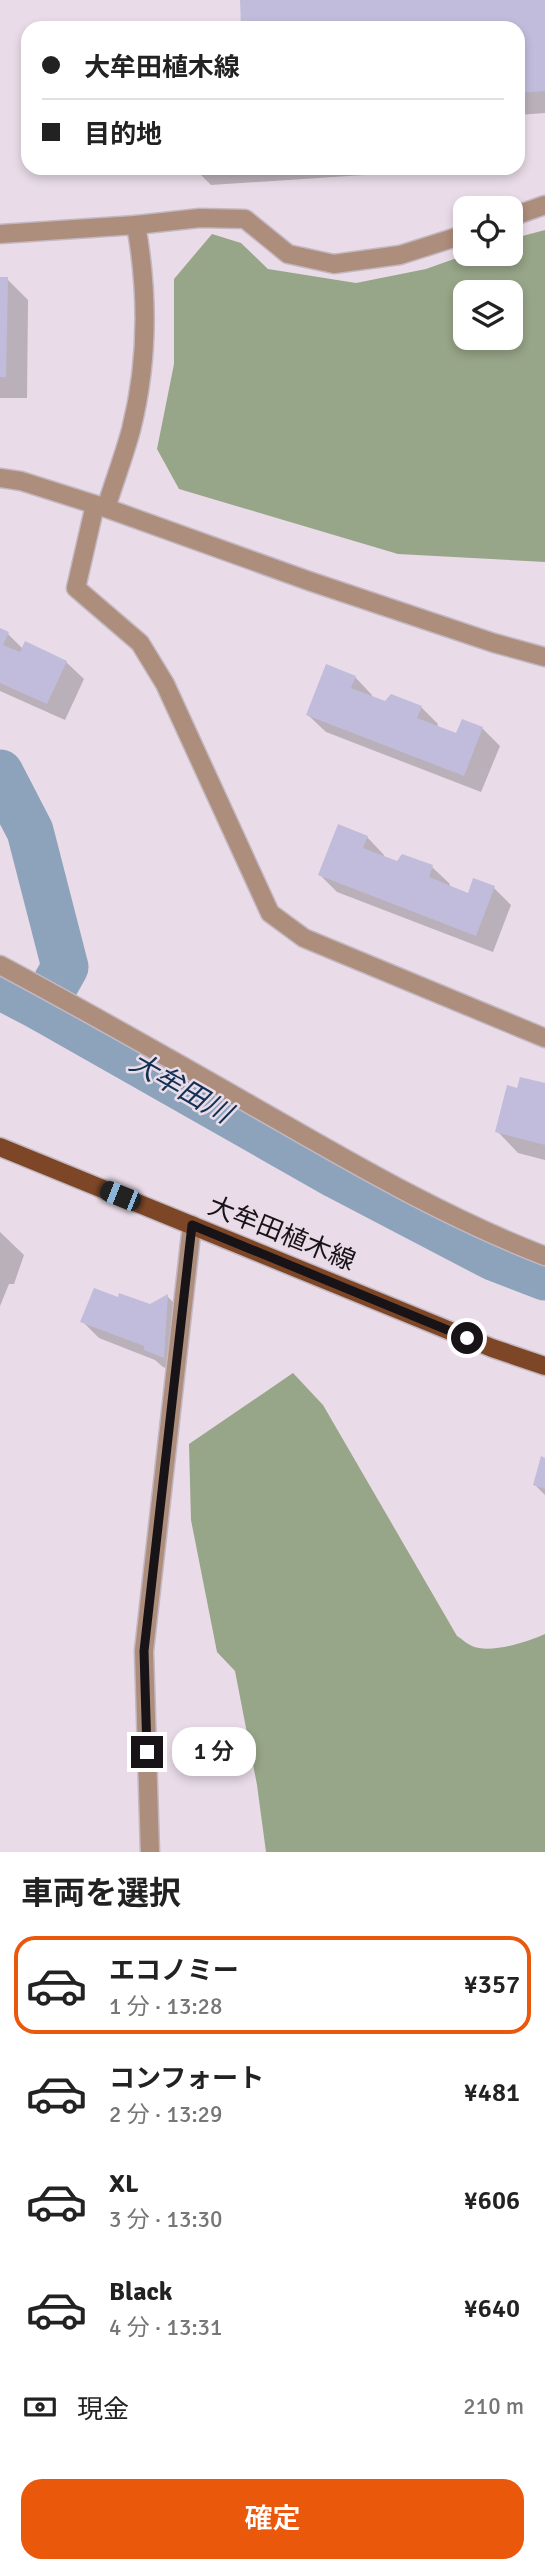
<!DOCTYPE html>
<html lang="ja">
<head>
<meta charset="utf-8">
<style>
	:root { --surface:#fff; --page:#f6f6f6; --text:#222; --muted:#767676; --line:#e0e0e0; --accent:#ea580c }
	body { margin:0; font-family:Signika,"Noto Sans JP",sans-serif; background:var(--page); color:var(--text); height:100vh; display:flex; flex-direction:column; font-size:26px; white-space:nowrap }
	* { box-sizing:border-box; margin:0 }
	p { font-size:23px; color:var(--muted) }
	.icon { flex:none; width:38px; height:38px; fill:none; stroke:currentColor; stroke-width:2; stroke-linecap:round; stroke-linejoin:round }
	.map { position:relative; height:1852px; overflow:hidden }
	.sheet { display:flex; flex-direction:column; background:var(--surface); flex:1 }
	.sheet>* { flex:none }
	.hud { position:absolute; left:21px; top:21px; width:504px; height:154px; border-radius:21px; box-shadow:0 4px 10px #0003; display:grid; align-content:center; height:154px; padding:0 21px; background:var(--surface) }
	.tools { position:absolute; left:453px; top:196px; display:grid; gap:14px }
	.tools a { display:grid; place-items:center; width:70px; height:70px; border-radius:14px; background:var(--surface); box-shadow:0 4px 10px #0003; font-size:35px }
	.end { position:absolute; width:32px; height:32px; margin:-16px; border:9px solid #181317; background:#fff; box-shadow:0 0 0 4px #fff }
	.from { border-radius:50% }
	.bubble { position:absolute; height:49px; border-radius:21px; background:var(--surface); box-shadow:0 4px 10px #0003; font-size:23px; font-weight:600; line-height:49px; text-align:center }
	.car { position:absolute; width:21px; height:42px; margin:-21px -10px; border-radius:9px; box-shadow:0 0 5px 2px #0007; background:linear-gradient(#222 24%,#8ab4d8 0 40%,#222 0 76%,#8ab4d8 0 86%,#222 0) }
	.hud b { display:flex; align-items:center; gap:24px; height:66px; font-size:26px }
	.hud b+b { border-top:2px solid var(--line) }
	.hud i { width:18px; height:18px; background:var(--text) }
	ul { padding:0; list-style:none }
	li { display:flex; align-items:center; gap:21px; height:98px; margin:0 14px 10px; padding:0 7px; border:4px solid transparent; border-radius:21px }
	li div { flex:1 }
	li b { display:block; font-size:26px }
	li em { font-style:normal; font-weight:600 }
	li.selected { border-color:var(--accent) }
	li>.icon { width:63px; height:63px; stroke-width:1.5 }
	h2 { padding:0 21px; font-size:32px; line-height:84px }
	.pay { display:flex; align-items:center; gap:18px; height:77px; padding:0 21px; font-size:26px }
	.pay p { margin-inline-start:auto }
	.action { display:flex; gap:14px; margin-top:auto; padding:14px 21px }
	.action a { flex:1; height:80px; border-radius:21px; background:var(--accent); color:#fff; font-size:28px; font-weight:600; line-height:80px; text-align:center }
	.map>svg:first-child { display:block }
	.forest { fill:#97a588; fill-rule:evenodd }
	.shadow { fill:#0003 }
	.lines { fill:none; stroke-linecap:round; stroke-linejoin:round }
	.river { stroke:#8da3bc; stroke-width:47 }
	.building { fill:#c1bcdb }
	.minor-casing { stroke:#c3b8c2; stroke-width:21 }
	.major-casing { stroke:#c3b8c2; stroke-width:21 }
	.minor { stroke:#ad8d7b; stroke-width:18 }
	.major { stroke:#7d4626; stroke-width:18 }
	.route { stroke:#181317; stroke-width:9 }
	.labels { text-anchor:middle; stroke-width:5; stroke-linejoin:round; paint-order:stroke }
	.street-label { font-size:26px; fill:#181317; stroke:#e9dce8 }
	.water-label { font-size:28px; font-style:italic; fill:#103154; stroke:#e9dce8 }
</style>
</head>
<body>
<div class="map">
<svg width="545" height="1852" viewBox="0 0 545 1852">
	<rect width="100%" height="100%" fill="#e9dce8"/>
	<g class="forest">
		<path d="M545 230V562L398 554 179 489 157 449 174 364V279L212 234 241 243 268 269 356 283 426 269 468 254H511V239ZM466 292H511V338H466Z"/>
		<path d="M293 1373 323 1405 457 1636C462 1639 467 1644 472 1646 490 1654 528 1642 545 1634V1852H266L257 1785 235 1671 217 1652 191 1520 189 1444Z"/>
	</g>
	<g class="shadow">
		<path d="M241 0H545V113L518 115V28H243Z"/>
		<path d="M194 168H379V174L211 185Z"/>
		<path d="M0 279H7L28 300 27 398H0Z"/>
		<path d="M0 630 8 634 23 649 66 662 84 679 65 720 0 691Z"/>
		<path d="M355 677 372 695 371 698 386 703 421 707 438 724 437 727 457 735 463 721 482 728 500 746 481 792 326 732 308 715Z"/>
		<path d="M367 837 384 855 383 857 398 863 403 856 432 867 450 884 449 887 469 895 494 888 511 905 493 952 337 892 320 875Z"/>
		<path d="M545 1085V1160L518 1153 497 1131 518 1090Z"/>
		<path d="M0 1232 24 1255 14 1284H9L0 1306Z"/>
		<path d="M167 1296 184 1313 181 1374 163 1367 155 1360 99 1338 82 1321 119 1300 150 1306Z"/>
		<path d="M545 1459V1495L535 1485Z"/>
	</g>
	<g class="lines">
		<g class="river">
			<path d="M0 773 30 831 65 967 42 1008 336 1175 493 1257 545 1277"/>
			<path d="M0 986 42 1008"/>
		</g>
	</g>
	<g class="building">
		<path d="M240 0H545V91L518 93V28H241Z"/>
		<path d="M0 277H8L6 377H0Z"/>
		<path d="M0 628 9 632 3 645 20 652 25 641 67 661 47 704 0 683Z"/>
		<path d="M326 664 356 676 351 688 385 701 391 694 422 706 417 718 456 733 462 719 483 727 464 776 306 715Z"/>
		<path d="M338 824 368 836 363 848 397 861 402 854 433 865 429 877 468 893 473 878 495 886 476 936 318 875Z"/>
		<path d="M520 1077 545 1083V1145L495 1132 507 1085 517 1088Z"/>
		<path d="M94 1288 118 1297 119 1293 150 1304 168 1294 164 1358 144 1350V1346L80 1322Z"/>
		<path d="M541 1456 545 1458V1489L533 1485Z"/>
	</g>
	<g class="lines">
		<g class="minor-casing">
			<g id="minor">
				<path d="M511 217 545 205"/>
				<path d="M136 225 200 218 245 219 288 254 334 264 400 255 466 234"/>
				<path d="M0 234 136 225C148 292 148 363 131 430 124 456 114 482 106 508"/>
				<path d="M0 478 21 481 106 508 309 581 494 643 545 657"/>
				<path d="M95 505 76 588 140 643 165 684 270 913 304 938 545 1038"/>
				<path d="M0 965C94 1015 186 1068 279 1121 366 1171 452 1220 545 1256"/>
				<path d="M150 1852 144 1651 192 1225"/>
			</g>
		</g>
		<g class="major-casing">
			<path id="major" d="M0 1147 492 1348 545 1366"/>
		</g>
		<use href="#minor" class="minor"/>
		<use href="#major" class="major"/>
	</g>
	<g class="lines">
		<path class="route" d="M147 1752 144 1651 192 1225 467 1338"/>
	</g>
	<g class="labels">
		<g class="street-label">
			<text transform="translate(282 1233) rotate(22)" y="9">大牟田植木線</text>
		</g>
		<g class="water-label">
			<text transform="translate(181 1087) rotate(30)" y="10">大牟田川</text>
		</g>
	</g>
</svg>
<div class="tools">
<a><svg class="icon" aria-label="locate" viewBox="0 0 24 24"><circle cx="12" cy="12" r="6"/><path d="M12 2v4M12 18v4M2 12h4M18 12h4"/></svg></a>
<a><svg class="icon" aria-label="layers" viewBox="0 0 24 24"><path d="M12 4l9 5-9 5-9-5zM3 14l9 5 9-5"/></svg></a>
</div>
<i class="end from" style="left:467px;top:1338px"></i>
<i class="end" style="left:147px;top:1752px"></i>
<div class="bubble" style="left:172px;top:1727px;width:84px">1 分</div>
<i class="car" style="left:120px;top:1196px;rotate:292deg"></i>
<div class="hud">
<b><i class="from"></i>大牟田植木線</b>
<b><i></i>目的地</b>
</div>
</div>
<section class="sheet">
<h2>車両を選択</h2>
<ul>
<li class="selected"><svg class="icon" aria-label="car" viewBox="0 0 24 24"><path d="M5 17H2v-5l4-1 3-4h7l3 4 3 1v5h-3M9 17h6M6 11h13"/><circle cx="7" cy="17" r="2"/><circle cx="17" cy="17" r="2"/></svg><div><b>エコノミー</b><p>1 分 · 13:28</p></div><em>¥357</em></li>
<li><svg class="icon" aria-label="car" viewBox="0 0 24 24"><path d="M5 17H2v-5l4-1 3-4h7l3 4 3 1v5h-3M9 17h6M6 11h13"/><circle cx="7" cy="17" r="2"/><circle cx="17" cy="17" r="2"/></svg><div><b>コンフォート</b><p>2 分 · 13:29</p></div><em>¥481</em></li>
<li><svg class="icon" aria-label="car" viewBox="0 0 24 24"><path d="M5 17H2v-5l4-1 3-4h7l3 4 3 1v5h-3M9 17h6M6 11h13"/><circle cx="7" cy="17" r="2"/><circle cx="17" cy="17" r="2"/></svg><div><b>XL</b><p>3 分 · 13:30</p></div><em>¥606</em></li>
<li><svg class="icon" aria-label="car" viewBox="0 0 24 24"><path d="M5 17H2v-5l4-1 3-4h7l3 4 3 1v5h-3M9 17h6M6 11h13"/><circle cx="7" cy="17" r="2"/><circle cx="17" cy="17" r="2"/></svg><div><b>Black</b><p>4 分 · 13:31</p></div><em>¥640</em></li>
</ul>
<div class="pay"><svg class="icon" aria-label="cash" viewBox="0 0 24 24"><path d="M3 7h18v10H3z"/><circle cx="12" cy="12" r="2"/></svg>現金<p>210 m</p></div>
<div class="action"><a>確定</a></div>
</section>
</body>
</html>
